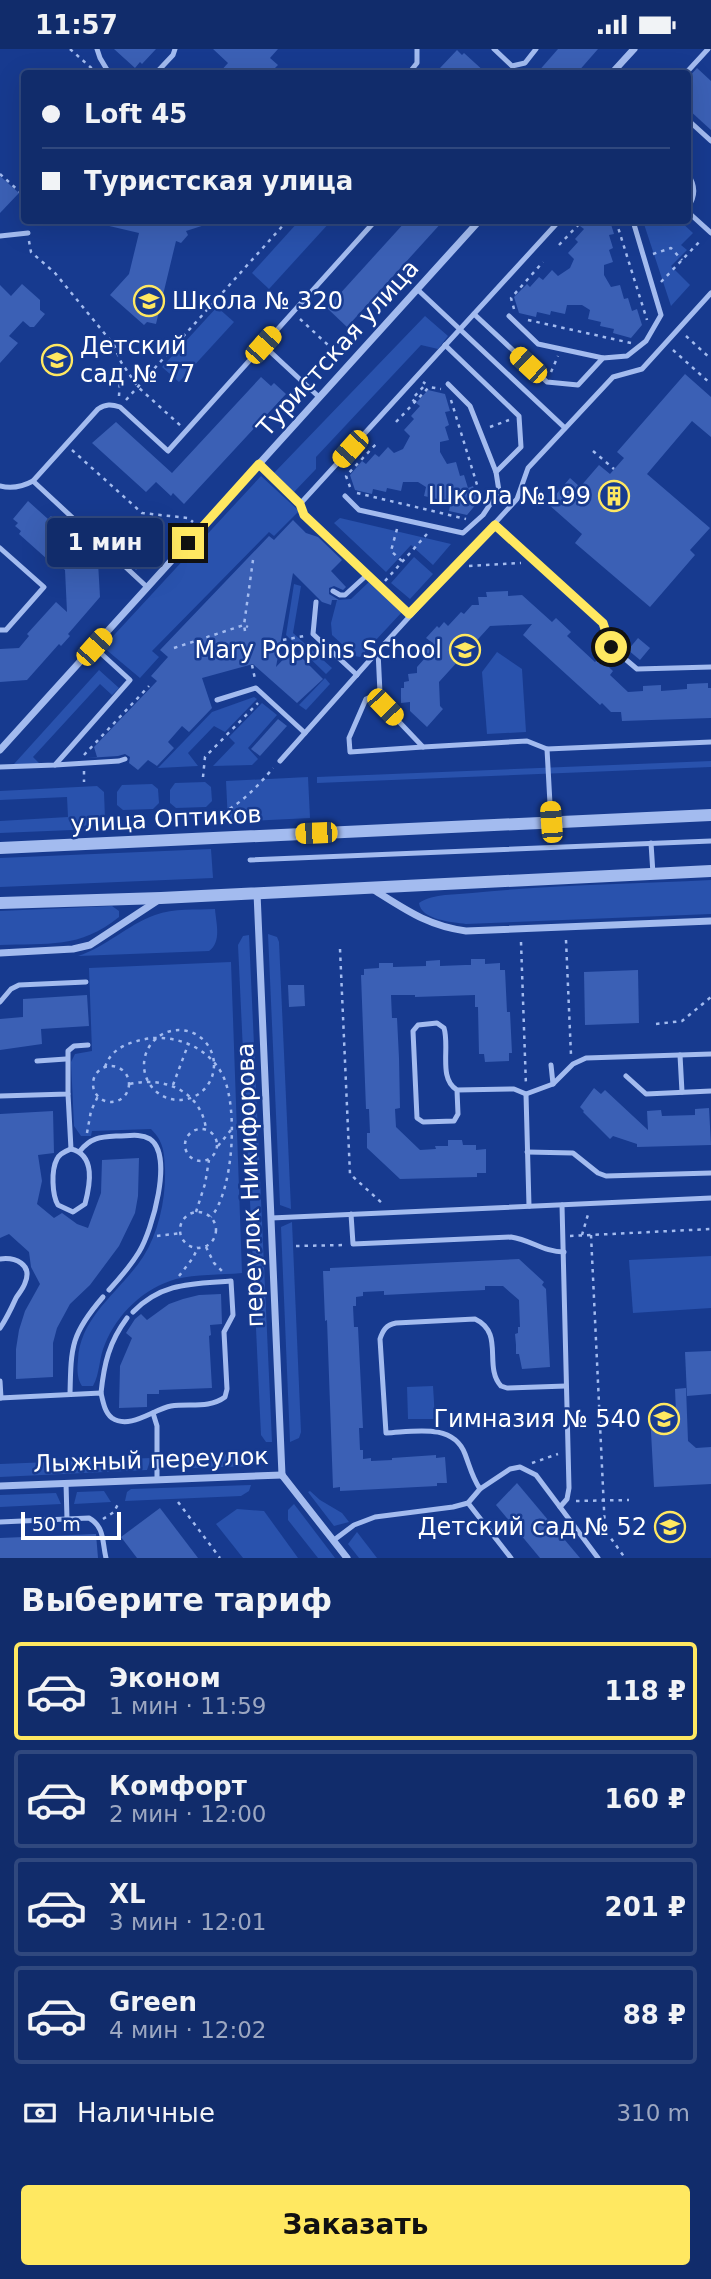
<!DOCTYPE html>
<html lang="ru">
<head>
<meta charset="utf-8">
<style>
	:root { --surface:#112c6b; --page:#1a3471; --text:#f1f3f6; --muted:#9ca7c1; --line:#30487e; --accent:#ffe861 }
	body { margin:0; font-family:"DejaVu Sans",sans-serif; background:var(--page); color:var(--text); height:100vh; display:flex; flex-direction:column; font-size:26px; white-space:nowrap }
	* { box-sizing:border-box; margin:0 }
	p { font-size:23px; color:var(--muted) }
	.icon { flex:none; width:38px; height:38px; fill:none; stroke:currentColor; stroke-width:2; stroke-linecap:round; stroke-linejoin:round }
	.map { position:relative; height:1509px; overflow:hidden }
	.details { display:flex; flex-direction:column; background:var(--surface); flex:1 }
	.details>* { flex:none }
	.guide { position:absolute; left:21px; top:21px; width:670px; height:154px; border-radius:7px; box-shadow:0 7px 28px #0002,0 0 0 2px var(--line); display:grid; align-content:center; height:154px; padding:0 21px; background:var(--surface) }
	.scale { position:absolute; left:21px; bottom:18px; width:100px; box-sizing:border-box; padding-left:7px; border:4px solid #fff; border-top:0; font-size:19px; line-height:24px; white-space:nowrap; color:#fff; -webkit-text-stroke:5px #173a8f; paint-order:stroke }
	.end { position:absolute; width:32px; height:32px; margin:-16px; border:9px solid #ffe861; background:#111; box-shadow:0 0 0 4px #111 }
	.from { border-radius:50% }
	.bubble { position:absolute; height:49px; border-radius:7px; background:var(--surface); box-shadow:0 7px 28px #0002,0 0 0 2px var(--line); font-size:23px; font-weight:600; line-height:49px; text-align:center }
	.car { position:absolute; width:21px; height:42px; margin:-21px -10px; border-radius:9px; box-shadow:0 0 5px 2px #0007; background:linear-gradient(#f5c518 24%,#345 0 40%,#f5c518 0 76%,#345 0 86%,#f5c518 0) }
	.guide b { display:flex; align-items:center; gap:24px; height:66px; font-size:26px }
	.guide b+b { border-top:2px solid var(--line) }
	.guide i { width:18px; height:18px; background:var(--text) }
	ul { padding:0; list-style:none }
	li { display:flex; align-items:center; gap:21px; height:98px; margin:0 14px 10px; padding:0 7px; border:4px solid var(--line); border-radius:7px }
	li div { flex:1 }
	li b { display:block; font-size:26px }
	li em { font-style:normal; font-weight:600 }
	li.selected { border-color:var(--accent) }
	li>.icon { width:63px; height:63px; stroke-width:1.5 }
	h2 { padding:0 21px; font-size:32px; line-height:84px }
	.pay { display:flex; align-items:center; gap:18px; height:77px; padding:0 21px; font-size:26px }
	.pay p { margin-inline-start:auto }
	.cta { display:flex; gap:14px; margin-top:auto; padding:14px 21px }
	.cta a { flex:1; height:80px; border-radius:7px; background:var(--accent); color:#111; font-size:28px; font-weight:600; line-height:80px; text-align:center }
	.status { display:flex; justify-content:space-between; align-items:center; height:49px; padding:0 35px; background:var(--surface); direction:ltr }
	.status svg { height:19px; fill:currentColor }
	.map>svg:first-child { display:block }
	.green { fill:#2952ad }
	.building { fill:#3b60b5 }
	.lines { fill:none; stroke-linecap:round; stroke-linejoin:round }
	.path { stroke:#a3bbef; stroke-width:2.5; stroke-dasharray:3.5 5; stroke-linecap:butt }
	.service { stroke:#a3bbef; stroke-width:5 }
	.minor { stroke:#a3bbef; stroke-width:7 }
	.tertiary { stroke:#a3bbef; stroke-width:12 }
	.route { stroke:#ffe861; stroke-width:9 }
	.labels { text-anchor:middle; stroke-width:5; stroke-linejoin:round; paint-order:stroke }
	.poi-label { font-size:24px; fill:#fff; stroke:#173a8f; text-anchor:end }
	.street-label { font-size:24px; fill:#fff; stroke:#173a8f }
</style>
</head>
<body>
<div class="status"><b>11:57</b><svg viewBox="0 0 49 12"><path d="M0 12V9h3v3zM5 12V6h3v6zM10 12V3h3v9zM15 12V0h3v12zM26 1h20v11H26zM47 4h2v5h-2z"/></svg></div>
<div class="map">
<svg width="711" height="1509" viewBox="0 0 711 1509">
	<rect width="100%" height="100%" fill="#173a8f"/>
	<g class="green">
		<path d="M299 172H331L269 240 252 224Z"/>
		<path d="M643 172H680L693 184 681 196 687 201 671 217 690 236 671 257Z"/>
		<path d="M217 258 234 273 179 333 162 318Z"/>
		<path d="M425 267 448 287 438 300 421 296 316 408V420L294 443 274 424Z"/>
		<path d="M261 427 299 462 274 487 269 483 152 602 159 608 140 629 103 598Z"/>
		<path d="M340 469 451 495 433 516 411 496 386 523 334 474Z"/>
		<path d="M414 508 433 525 410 550 391 534Z"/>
		<path d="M370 532 402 563 360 608 355 607 332 586 331 574 337 551 351 550Z"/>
		<path d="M294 535 301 537 293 584 332 619 326 625 286 586Z"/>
		<path d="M497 603 522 620 526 683 487 685 482 623Z"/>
		<path d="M99 621 119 639 112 646 100 635 33 708 40 715H14Z"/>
		<path d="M325 629 330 635 306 661 299 656Z"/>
		<path d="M254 648 257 650 225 683 214 677 188 704 198 717 158 719 212 663Z"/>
		<path d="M262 654 277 666 248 699 258 710 252 716 213 717 235 694 229 688Z"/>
		<path d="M711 712V718L317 734V728Z"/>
		<path d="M308 728 310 769 228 773 226 732Z"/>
		<path d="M205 733 211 738 212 752 206 758 176 759 170 754V741L175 734Z"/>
		<path d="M152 735 158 740 159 754 153 760 123 761 117 756V743L122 736Z"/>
		<path d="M97 737 104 743 105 770 72 781 0 784V772L68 768 67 748 0 751V742Z"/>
		<path d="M211 800 213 829 0 838V809Z"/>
		<path d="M711 831V865L466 875C452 873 421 871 419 854 434 844 456 846 472 844 551 836 631 835 711 831Z"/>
		<path d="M112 857 119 862V868C80 900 47 894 0 896V862Z"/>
		<path d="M215 860C216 874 222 893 209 902L78 907C106 898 127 876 155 866 174 859 196 861 215 860Z"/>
		<path d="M268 885 277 888 279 893 291 1160 280 1156Z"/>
		<path d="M249 886 272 1393H266L261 1386 238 896 243 887Z"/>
		<path d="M231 913 242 1224C220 1226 196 1225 176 1230 144 1239 117 1265 105 1295 99 1308 100 1325 93 1337H82C77 1330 77 1320 78 1311 80 1267 120 1243 143 1208 159 1183 166 1149 165 1120 164 1103 164 1093 151 1080L92 1082 91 1087H81L74 1077 71 1013 75 1005 92 1002 89 919Z"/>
		<path d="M292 1173 301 1383 299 1389 290 1393 281 1178Z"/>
		<path d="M711 1207V1259L633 1264 629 1211Z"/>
		<path d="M433 1337 435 1370H408L407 1338Z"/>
		<path d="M241 1405 248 1409 250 1417 169 1420 164 1408Z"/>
		<path d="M151 1409 147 1421 0 1428V1415Z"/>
		<path d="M251 1436 249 1442 241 1447 125 1452 127 1443 131 1440Z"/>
		<path d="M104 1442 111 1453 74 1455 77 1443Z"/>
		<path d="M310 1442 320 1451 342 1464 349 1473 334 1477 308 1443Z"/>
		<path d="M56 1444 61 1455 0 1458V1446Z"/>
		<path d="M294 1455 335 1509H318L288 1471V1461Z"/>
		<path d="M237 1460 264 1462 298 1509H243L216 1475Z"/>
		<path d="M357 1483 377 1509H359L348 1495Z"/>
	</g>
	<g class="building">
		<path d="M114 0H156L142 15 140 13 135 19Z"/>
		<path d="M213 0H278L270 9 278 16 270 24H219L228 14Z"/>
		<path d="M558 0H598L577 24H537Z"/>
		<path d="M457 1 462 6 464 4 486 24H445L440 19Z"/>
		<path d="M697 19 711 32V81L688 60V29Z"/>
		<path d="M0 127 19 144 0 164Z"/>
		<path d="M106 172H210L211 174 186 182 188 186 181 194 176 192 156 275 147 273 144 276 110 246 129 225 139 184 105 176Z"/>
		<path d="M406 172H443L347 278 327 259Z"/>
		<path d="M585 172H610L614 185 609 186 613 199 609 201 613 213 604 216V226L611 238 620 236 624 250 628 249 632 262 637 260 642 276 631 289 613 284 614 280 600 277 601 273 588 270 590 261 582 256H567L565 265 551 262 550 266 537 263 536 268 519 264 514 248 527 235 530 238 539 228 543 231 552 221 558 227 570 219 574 210 568 204 578 193 575 190 584 180 580 177Z"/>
		<path d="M22 235 40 251V261L45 265 34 278H30L23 272 9 287 18 294 0 314V236L11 247Z"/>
		<path d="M685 325 711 348V388L692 372 647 425 710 479 690 501 695 506 650 558 575 494 582 485 548 455 570 429 580 438 599 416 610 425 624 409 617 403Z"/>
		<path d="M261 328 271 337 274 334 286 345 184 455 173 444 171 447 156 433 146 443 92 394 116 373 172 424Z"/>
		<path d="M428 341 445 345 450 362 445 363 449 376 445 378 449 391 440 393V403L447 415 456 413 460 427 464 426 468 439 473 437 478 453 467 466 449 462 450 457 436 454 437 450 424 447 426 438 418 433H403L401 442 387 439 386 443 373 440 372 445 355 441 350 426 362 412 366 415 375 405 379 408 388 398 394 404 403 400 410 387 404 381 414 370 411 367 420 357 416 354Z"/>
		<path d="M28 452 48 470 51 467 56 472 62 477 60 480 98 513 100 548 68 585 70 587 61 597 59 595 27 631 0 633V600L19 599 29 587 27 585 56 553 67 563 65 521 50 508 47 510 19 485 21 482 15 477 18 474 13 470Z"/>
		<path d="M293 471 306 484 318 488 342 511 331 522 346 538 343 541 334 537 329 539V545L339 551H332L331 556 322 553 293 524 276 618 293 600 323 630 297 654 253 615 202 629 212 659 189 683 182 677 168 693 174 699 157 717 148 711 138 721 129 714 130 708 125 705 118 707 87 709 97 708 94 698 157 632 151 627 168 608 160 601 269 487 274 491Z"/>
		<path d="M134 500 146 511 136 521 125 510Z"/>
		<path d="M508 542V547L522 546 552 573 556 569 571 583 567 587 595 613 599 609 613 622 610 626 628 643 643 642V637L661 636V642L687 640V635L708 634V639H711V669L622 672 621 663H611L602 654 600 656 523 586 532 575 490 577 439 633 440 657 443 660 427 678 410 662V653L401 654V639H404V633L409 632 408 625 417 624V618L425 609 422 606 433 594 426 589 437 577 439 579 444 573 448 577 461 563 464 565 472 556H479L478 548H487L486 543Z"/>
		<path d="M638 589 650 599 640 611 628 601Z"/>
		<path d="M278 670 287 677 260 707 251 700Z"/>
		<path d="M471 910H485V915L500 914V921H505L507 963H510L512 1004H509V1012L485 1013 484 1005H479L478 958H475V946L415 948V946H391L392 969H397L399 1009 400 1059 395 1060 396 1078 420 1101 436 1100 435 1097H448V1091H462L463 1096H476V1101L486 1100V1124H477V1128L400 1130 367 1099V1084H370L369 1060H366L361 926H364V920L379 919V914H393V918L426 917V912L440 911V917L465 916H471Z"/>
		<path d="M638 921 639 974 585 976 584 923Z"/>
		<path d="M288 936H304L305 957 289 958Z"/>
		<path d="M87 946 89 977 41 980 42 995 0 1001V970L23 968V950Z"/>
		<path d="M594 1039 601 1045 605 1041 648 1081 647 1062 661 1061 662 1067 695 1066V1060L709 1059 711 1096 637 1098V1095L613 1087 610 1090 583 1063 584 1062 580 1058Z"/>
		<path d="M53 1062 54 1104 38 1106 42 1132 37 1155 54 1169 62 1164 77 1175 88 1179 101 1144 102 1111 139 1109 138 1147 135 1164 119 1197 90 1236 70 1255 57 1279 53 1294V1328L16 1330V1300L19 1281 25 1262 40 1235 31 1218 29 1203 9 1185 0 1189V1065Z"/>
		<path d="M519 1210 544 1233 542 1236 546 1240 550 1318 522 1320 519 1305H516V1296L515 1285 518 1284V1278H520L519 1251 503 1237H485V1241L442 1243 384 1246V1242L363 1243V1247L356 1248V1257H353L354 1278H358L363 1379H359L360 1401H363V1410L371 1409V1412L392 1411V1409L436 1406V1409L445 1408 447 1434H437V1437L340 1442V1438L333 1439 327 1271 325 1272 323 1222H330V1219Z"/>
		<path d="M221 1245 222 1275 210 1276 211 1286 209 1287 212 1339 159 1341V1345H147V1358L119 1359 120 1317 132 1289 126 1284 135 1270 141 1265 147 1271 169 1255 183 1250 199 1246Z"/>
		<path d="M711 1302V1345L687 1347 685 1303Z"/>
		<path d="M686 1339 688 1392 696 1399 711 1398V1435L654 1438 650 1365 676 1364 675 1340Z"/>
		<path d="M517 1434 580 1509H540L496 1456Z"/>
		<path d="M160 1459 198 1509H137L121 1488Z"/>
		<path d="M96 1485 98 1509H0V1489Z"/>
	</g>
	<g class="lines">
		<g class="path">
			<path d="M70 0 97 24"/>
			<path d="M0 125 20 143 24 166"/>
			<path d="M459 172V179"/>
			<path d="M616 172 647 271"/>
			<path d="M29 192 31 203 55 224 114 296 121 313 138 338 181 377"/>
			<path d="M559 196 582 172"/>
			<path d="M653 205 671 199 682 211"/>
			<path d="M661 233 702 190"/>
			<path d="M514 260 511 249 543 213"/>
			<path d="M300 270 341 308"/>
			<path d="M528 271 631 294"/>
			<path d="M686 287 711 310"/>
			<path d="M673 301 711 335"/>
			<path d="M551 323 558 307"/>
			<path d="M119 347 121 313"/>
			<path d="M126 351 287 172"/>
			<path d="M451 351 482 452"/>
			<path d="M415 353 412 350 426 335 423 333"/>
			<path d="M396 373 429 338 441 340"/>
			<path d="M490 378 509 371"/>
			<path d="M72 401 142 464 188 469 193 473"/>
			<path d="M593 402 614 420"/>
			<path d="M350 438 346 427 376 395"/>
			<path d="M357 444 466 470"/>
			<path d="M397 480 391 502 403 513"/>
			<path d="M469 517 521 514"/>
			<path d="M385 532 427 485"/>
			<path d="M245 582 244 576 248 578"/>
			<path d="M283 591 304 587"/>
			<path d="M174 599 244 576 253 511"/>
			<path d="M252 616 255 630"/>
			<path d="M84 706 149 637"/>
			<path d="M84 722V733"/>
			<path d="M203 728 205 708 258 654"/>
			<path d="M214 766C234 763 260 735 273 719"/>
			<path d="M566 891 571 1006"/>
			<path d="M521 893 526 1037"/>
			<path d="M340 900 350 1125 383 1155"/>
			<path d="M656 975 682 972 711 948"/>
			<circle cx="179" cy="1016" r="35"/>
			<circle cx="111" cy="1035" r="18"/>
			<path d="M105 1018C110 1003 122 996 137 992 167 983 204 994 221 1023 239 1053 234 1141 211 1168"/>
			<path d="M130 1035C164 1027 201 1042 206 1080"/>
			<path d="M173 1036 188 996"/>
			<circle cx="201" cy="1096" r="16"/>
			<path d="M87 1084 91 1062 98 1047"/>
			<path d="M218 1097 231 1081"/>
			<path d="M196 1163 205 1135 209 1111"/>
			<circle cx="198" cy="1181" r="18"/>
			<path d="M582 1186 589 1162"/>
			<path d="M591 1186 605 1481 625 1509"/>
			<path d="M157 1187 181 1184"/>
			<path d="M570 1187 711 1180"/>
			<path d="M296 1197 345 1196"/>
			<path d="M206 1198 214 1214 224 1224"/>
			<path d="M179 1227 193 1209 198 1198"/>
			<path d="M532 1414 558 1405"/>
			<path d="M576 1452 629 1451"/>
			<path d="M178 1453 220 1509"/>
			<path d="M103 1470 114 1463 118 1455"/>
		</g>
		<g class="service">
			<path d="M97 0 100 9 109 24"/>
			<path d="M494 0 512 17 525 14 536 0"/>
			<path d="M156 24 173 6 175 0"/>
			<path d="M409 24 417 14V0"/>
			<path d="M686 24 708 0"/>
			<path d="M688 71 711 92"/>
			<path d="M688 126C696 137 695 148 688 158"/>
			<path d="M688 163 711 184"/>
			<path d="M0 187 28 184"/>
			<path d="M417 240 565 379"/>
			<path d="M711 244 642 320 613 328 528 419 517 450 378 602 380 644 385 658 423 698 527 692 547 700 711 693"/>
			<path d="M474 265 547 333 578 336 603 309 627 307 646 292 661 266 633 172"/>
			<path d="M509 267 538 295 603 309"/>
			<path d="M263 296 319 348"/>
			<path d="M448 335 470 357 496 423"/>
			<path d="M259 415 300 455 305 466 409 565"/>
			<path d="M33 432 147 538"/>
			<path d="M0 437C12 440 22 438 33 432L98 360C106 355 111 355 120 358L168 402 375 172"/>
			<path d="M345 447 359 461 463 484 483 466 499 442 496 423 521 398 519 367 445 296"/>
			<path d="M300 455 559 172"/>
			<path d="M495 476 603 574 611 598 637 620 711 618"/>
			<path d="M0 499 44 538 6 581H0"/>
			<path d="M333 542 340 546H345L368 525"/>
			<path d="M316 553 313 585 357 626"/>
			<path d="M380 644 366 650 349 689 350 703 423 698"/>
			<path d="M217 651 256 639 305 684"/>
			<path d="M547 700 551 773"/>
			<path d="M280 712 378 602"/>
			<path d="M55 716 119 712 125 710"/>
			<path d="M0 718 55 716 130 631 94 598"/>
			<path d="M651 794 653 825"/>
			<path d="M250 811 711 792"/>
			<path d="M0 953 11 940 19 936 86 933"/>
			<path d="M680 1006 682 1043"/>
			<path d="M37 1012 66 1010"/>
			<path d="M551 1016 553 1035"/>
			<path d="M626 1027 646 1045 711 1042"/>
			<path d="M457 1041 458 1065 454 1072 423 1073 417 1069 413 982 418 976 437 974 444 979C450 998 438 1030 457 1041L514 1040 526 1045 553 1035 573 1015 586 1009 711 1005"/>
			<path d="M68 1045 71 1100"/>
			<path d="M526 1045 529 1157"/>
			<path d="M0 1047 68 1045V1002L74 997 88 996"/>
			<path d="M71 1100C96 1106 90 1136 85 1155L73 1163 58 1156C52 1146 51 1121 57 1110 60 1104 66 1102 71 1100Z"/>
			<path d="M80 1102C91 1088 101 1088 118 1087 128 1087 140 1084 150 1090 174 1106 152 1182 139 1203 131 1216 120 1229 109 1241"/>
			<path d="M527 1103 573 1104 598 1124 606 1127 711 1124"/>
			<path d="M562 1156 569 1439 567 1450 560 1458 598 1509"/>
			<path d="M351 1165 353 1195 511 1188C531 1191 544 1203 564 1203"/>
			<path d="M271 1169 711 1149"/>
			<path d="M0 1210C15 1208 33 1215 25 1234 23 1240 19 1244 16 1249 11 1260 7 1269 0 1279"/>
			<path d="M0 1332 1 1349"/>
			<path d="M101 1344C104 1315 109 1293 127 1269"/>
			<path d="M70 1345C71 1297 71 1285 103 1248"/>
			<path d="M0 1349 101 1344C103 1353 105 1364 112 1369 130 1381 154 1360 171 1357 189 1354 209 1360 225 1348L227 1340 224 1283 233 1266 231 1232C193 1235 162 1233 133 1263"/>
			<path d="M153 1364 157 1377V1430"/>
			<path d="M66 1434 67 1470"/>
			<path d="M480 1440C472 1428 470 1418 465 1405 453 1373 412 1383 386 1384L380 1290C383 1281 386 1276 396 1274L475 1270C505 1284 483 1317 501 1337L507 1339 566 1337"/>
			<path d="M468 1454 511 1509"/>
			<path d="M0 1473 89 1469C105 1478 102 1493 106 1509"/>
			<path d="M334 1491 354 1476 375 1468 453 1458 468 1454 480 1440 510 1420 520 1418 536 1426 560 1458"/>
		</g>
		<g class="minor">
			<path d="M612 24 634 0"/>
			<path d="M0 701 479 172"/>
			<path d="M374 841C406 861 428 877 466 882L711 872"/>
			<path d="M257 844 282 1426"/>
			<path d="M0 904 73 900 90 896 160 850"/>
			<path d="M282 1426 347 1509"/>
			<path d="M0 1437 282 1426"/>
		</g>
		<g class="tertiary">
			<path d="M0 799 711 766"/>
			<path d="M0 854 161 849 711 822"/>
		</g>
	</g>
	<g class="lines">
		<path class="route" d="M188 494 259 415 300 455 304 466 409 565 495 476 603 574 611 598"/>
	</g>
	<defs>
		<g id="school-ring" transform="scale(1.575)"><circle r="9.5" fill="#173a8f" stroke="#ffe861" stroke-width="1.5"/><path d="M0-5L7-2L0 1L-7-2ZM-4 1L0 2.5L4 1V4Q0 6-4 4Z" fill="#ffe861"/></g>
		<g id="building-ring" transform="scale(1.575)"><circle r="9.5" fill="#173a8f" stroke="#ffe861" stroke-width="1.5"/><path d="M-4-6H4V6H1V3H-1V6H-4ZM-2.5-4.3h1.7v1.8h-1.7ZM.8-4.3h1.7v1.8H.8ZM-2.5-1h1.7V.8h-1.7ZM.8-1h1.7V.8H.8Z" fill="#ffe861"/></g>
	</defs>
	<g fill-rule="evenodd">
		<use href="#school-ring" x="149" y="252"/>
		<use href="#school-ring" x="57" y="311"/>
		<use href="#building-ring" x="614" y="447"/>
		<use href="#school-ring" x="465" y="601"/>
		<use href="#school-ring" x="664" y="1370"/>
		<use href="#school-ring" x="670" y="1478"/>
	</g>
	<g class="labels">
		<g class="poi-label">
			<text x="172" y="260" text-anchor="start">Школа № 320</text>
			<text x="80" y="305" text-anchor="start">Детский<tspan x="80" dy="28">сад № 77</tspan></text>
			<text x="591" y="455">Школа №199</text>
			<text x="442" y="609">Mary Poppins School</text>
			<text x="641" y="1378">Гимназия № 540</text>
			<text x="647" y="1486">Детский сад № 52</text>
		</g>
		<g class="street-label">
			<text transform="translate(338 299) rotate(-48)" y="8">Туристская улица</text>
			<text transform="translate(166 770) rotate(-3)" y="8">улица Оптиков</text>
			<text transform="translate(250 1136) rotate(-92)" y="8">переулок Никифорова</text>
			<text transform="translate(151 1411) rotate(-2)" y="8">Лыжный переулок</text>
		</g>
	</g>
</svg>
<div class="scale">50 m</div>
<i class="end from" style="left:611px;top:598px"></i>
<i class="end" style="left:188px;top:494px"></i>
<div class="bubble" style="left:47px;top:469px;width:116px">1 мин</div>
<i class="car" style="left:263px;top:296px;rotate:42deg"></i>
<i class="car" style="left:528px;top:316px;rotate:313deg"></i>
<i class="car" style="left:350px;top:400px;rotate:222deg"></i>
<i class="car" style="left:94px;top:598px;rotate:42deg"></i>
<i class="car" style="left:385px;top:658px;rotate:136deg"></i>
<i class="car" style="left:551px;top:773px;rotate:356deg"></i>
<i class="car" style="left:316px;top:784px;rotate:268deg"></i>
<div class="guide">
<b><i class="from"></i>Loft 45</b>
<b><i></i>Туристская улица</b>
</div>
</div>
<section class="details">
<h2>Выберите тариф</h2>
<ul>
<li class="selected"><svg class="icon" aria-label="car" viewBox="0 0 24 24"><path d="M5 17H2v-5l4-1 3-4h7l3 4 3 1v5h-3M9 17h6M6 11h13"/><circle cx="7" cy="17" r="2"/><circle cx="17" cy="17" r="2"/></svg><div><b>Эконом</b><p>1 мин · 11:59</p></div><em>118 ₽</em></li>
<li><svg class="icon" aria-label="car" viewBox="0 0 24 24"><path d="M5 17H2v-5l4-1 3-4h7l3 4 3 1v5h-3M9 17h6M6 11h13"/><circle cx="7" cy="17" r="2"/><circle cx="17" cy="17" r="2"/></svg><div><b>Комфорт</b><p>2 мин · 12:00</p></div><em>160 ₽</em></li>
<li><svg class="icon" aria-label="car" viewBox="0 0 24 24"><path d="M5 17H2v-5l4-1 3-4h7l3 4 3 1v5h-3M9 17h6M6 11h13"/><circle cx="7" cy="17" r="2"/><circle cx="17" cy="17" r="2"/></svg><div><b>XL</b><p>3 мин · 12:01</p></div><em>201 ₽</em></li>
<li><svg class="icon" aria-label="car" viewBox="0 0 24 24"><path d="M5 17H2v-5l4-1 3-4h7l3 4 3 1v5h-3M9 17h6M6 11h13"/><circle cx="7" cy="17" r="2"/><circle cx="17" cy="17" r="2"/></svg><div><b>Green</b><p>4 мин · 12:02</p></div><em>88 ₽</em></li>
</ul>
<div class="pay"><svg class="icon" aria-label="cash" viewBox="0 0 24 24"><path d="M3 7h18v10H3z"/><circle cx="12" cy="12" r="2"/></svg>Наличные<p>310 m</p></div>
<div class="cta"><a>Заказать</a></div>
</section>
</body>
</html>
